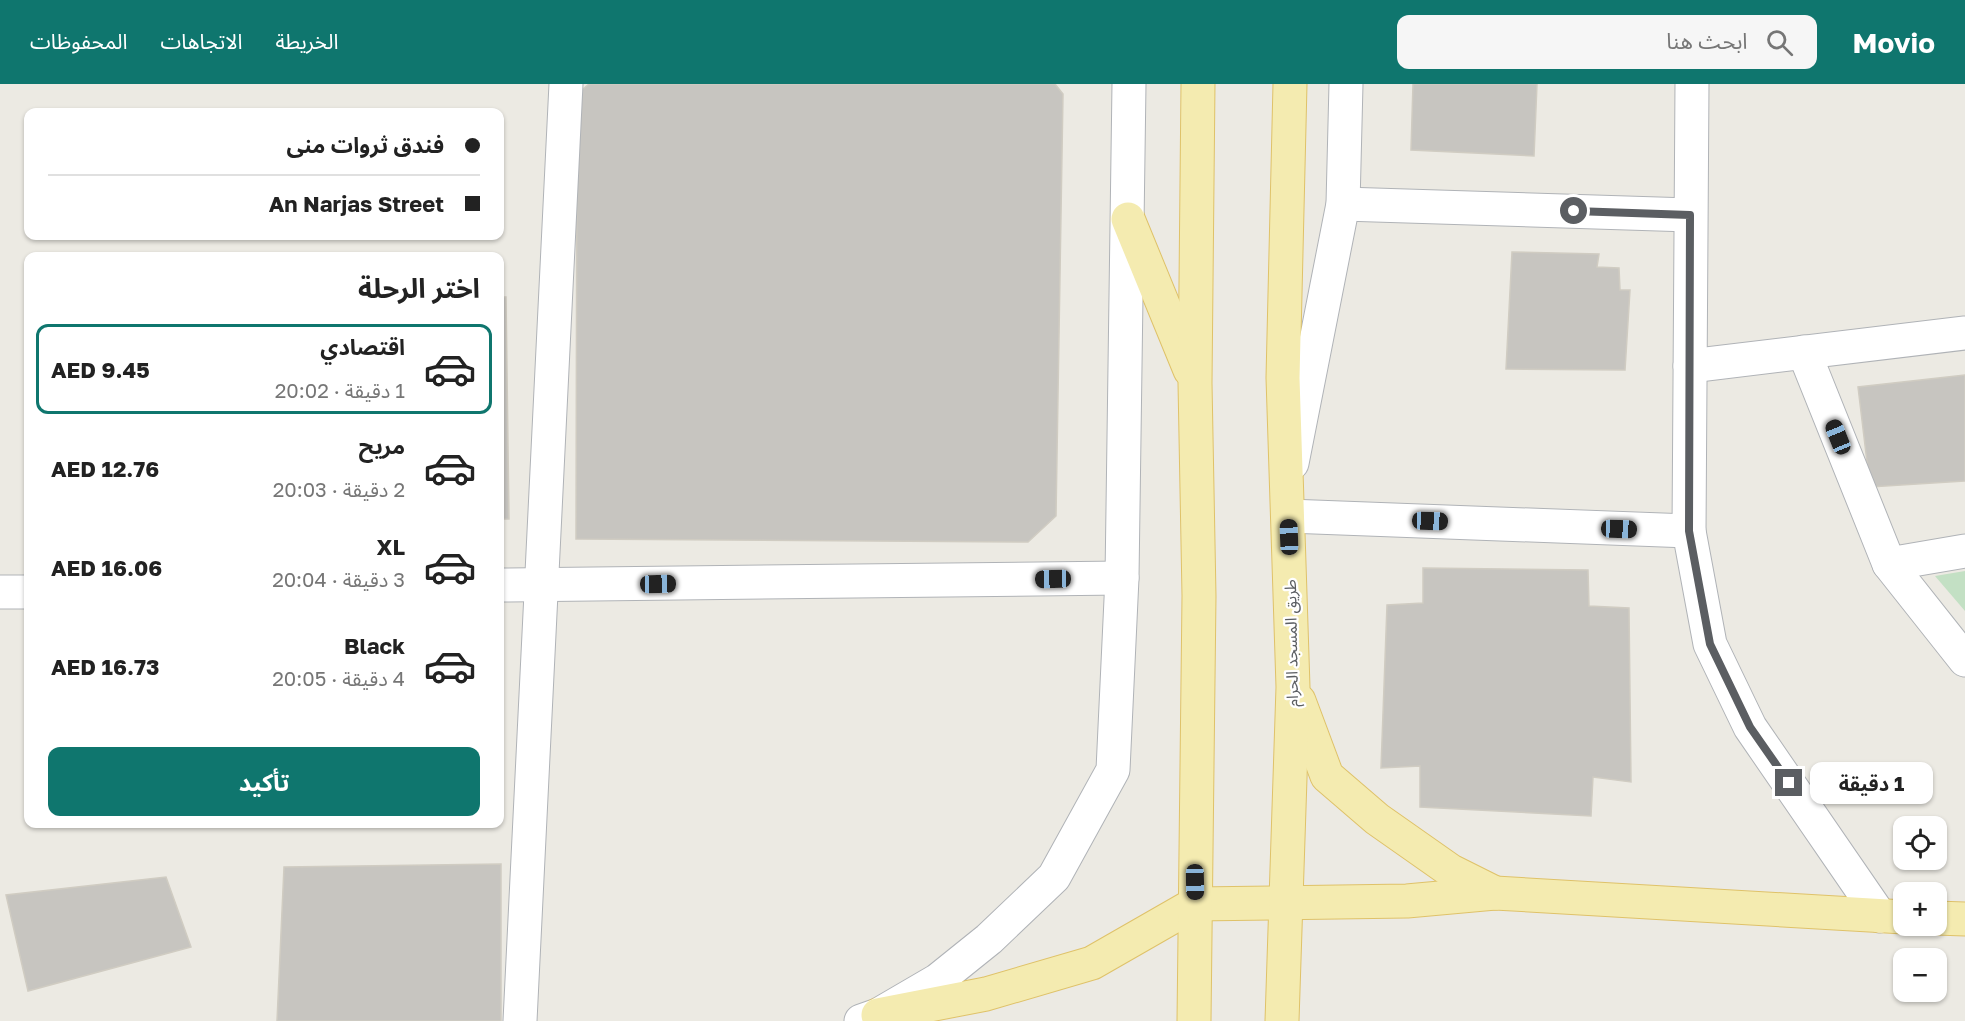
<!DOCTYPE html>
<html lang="ar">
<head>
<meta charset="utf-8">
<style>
	:root { --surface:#fff; --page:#f6f6f6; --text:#222; --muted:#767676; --line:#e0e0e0; --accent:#0f766e }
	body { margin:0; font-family:"Golos Text","Noto Sans Arabic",sans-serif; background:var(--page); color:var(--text); direction:rtl; height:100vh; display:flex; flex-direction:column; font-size:22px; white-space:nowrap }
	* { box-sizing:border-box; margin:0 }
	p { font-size:20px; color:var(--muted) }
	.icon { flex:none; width:33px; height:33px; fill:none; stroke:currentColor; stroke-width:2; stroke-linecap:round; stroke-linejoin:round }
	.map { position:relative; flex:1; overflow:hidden; direction:ltr }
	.details { position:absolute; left:24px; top:168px; width:480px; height:576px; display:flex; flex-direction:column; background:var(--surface); border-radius:12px; box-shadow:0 2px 4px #0004; direction:rtl }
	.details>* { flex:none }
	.top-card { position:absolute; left:24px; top:24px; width:480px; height:132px; border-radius:12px; box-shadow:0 2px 4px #0004; direction:rtl; display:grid; align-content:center; height:132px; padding:0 24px; background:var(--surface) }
	.buttons { position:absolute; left:1893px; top:732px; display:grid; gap:12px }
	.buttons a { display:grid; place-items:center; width:54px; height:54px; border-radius:12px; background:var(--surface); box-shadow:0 2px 4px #0004; font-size:30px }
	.end { position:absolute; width:27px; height:27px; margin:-14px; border:8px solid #5b5e62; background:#fff; box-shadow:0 0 0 3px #fff }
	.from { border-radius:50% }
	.bubble { position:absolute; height:42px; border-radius:12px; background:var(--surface); box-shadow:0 2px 4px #0004; font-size:20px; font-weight:700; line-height:42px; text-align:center; direction:rtl }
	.car { position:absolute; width:18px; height:36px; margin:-18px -9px; border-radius:8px; box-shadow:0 0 4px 2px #0007; background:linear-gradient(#222 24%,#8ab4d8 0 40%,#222 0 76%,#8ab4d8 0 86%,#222 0) }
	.top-card b { display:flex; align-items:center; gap:21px; height:57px; font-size:22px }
	.top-card b+b { border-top:2px solid var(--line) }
	.top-card i { width:15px; height:15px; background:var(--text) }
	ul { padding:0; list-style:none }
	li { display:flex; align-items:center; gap:18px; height:90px; margin:0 12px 9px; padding:0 12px; border:3px solid transparent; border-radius:12px }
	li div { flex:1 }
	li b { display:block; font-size:22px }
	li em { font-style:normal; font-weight:700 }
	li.selected { border-color:var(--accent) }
	li>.icon { width:54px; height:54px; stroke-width:1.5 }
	h2 { padding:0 24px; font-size:27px; line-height:72px }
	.action { display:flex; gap:12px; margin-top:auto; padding:12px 24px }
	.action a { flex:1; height:69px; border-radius:12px; background:var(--accent); color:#fff; font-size:24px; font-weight:700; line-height:69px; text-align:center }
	header { display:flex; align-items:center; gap:36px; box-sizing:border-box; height:84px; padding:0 30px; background:var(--accent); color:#fff }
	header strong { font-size:28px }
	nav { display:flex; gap:33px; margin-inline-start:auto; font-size:21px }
	.search { width:420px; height:54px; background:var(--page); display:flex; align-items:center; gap:15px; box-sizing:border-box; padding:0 21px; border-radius:12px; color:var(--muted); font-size:22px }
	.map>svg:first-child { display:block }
	.green { fill:#c3e0c4 }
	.building { fill:#c7c5c0; stroke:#d0ccc2; stroke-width:1.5 }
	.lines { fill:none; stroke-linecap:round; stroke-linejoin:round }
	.minor-casing { stroke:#b0b3b7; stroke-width:35 }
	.major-casing { stroke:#dfc269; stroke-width:35 }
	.minor { stroke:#fff; stroke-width:33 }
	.major { stroke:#f4ebb0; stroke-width:33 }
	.route { stroke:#5b5e62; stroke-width:8 }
	.labels { text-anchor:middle; stroke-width:4.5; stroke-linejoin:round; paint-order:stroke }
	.street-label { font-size:16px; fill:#5b5e62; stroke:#fff }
</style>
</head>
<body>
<header>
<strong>Movio</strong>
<div class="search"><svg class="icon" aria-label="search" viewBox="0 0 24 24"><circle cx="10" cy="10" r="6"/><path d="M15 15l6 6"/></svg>ابحث هنا</div>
<nav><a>الخريطة</a><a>الاتجاهات</a><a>المحفوظات</a></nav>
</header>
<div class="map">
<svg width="1965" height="937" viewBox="0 0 1965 937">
	<rect width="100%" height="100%" fill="#eceae3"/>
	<path class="green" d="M1965 487V527L1935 492Z"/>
	<g class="building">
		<path d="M589 0H1055L1063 10 1056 432 1028 458 576 455 577 10Z"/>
		<path d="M1413 0H1537L1534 72 1411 66Z"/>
		<path d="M1512 168 1599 170 1597 183 1619 184 1620 206H1630L1625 286 1506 285Z"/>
		<path d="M500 213H506L509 435H500Z"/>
		<path d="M1965 291V397L1870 403 1858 303Z"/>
		<path d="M1423 484 1588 486 1589 522 1629 524 1631 698 1593 693 1591 732 1420 723V682L1381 684 1387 521 1423 519Z"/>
		<path d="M501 780V937H277L284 783Z"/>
		<path d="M166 793 191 863 28 907 6 811Z"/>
	</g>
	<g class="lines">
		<g class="minor-casing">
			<g id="minor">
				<path d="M1692 0 1689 447 1710 560 1750 643 1880 832"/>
				<path d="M1343 120 1690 131"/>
				<path d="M1804 268 1889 480 1965 576"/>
				<path d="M1690 282 1965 249"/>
				<path d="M1292 379 1343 120 1346 0"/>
				<path d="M1288 432 1689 447"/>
				<path d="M1889 480 1965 467"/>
				<path d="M500 501 1122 494"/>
				<path d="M0 508H28"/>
				<path d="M520 937 566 0"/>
				<path d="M861 937 878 931 938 896 989 855 1054 793 1113 686 1122 494 1129 0"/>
			</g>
		</g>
		<g class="major-casing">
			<g id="major">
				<path d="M1128 135 1190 286"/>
				<path d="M1299 617 1327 692 1377 735 1451 787 1495 809"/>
				<path d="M1936 834 1965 835"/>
				<path d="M878 931 986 910 1092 879 1195 820 1407 817 1495 809 1904 833"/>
				<path d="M1194 937 1199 512 1195 299 1198 0"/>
				<path d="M1282 937 1293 603 1283 294 1290 0"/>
			</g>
		</g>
		<use href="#minor" class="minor"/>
		<use href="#major" class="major"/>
	</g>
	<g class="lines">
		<path class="route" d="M1574 127 1690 131 1689 447 1710 560 1750 643 1789 699"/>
	</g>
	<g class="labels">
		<g class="street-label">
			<text transform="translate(1291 559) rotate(-91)" y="6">طريق المسجد الحرام</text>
		</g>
	</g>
</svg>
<div class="buttons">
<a><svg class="icon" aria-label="locate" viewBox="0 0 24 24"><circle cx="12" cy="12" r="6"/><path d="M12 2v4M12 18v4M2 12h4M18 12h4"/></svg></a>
<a>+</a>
<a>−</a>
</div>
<i class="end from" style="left:1574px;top:127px"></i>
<i class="end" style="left:1789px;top:699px"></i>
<div class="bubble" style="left:1810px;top:678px;width:123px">1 دقيقة</div>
<i class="car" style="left:1838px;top:353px;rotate:338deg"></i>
<i class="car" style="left:1430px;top:437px;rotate:92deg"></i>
<i class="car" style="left:1619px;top:445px;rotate:92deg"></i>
<i class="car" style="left:1289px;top:453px;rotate:358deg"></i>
<i class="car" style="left:1053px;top:495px;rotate:269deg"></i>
<i class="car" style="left:658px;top:500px;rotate:89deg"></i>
<i class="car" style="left:1195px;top:798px;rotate:179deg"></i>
<div class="top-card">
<b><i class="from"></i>فندق ثروات منى</b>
<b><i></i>An Narjas Street</b>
</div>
<section class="details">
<h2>اختر الرحلة</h2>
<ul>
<li class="selected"><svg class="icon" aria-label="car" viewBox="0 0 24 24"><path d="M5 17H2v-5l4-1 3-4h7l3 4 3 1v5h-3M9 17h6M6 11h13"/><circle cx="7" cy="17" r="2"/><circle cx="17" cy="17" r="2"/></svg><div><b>اقتصادي</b><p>1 دقيقة · 20:02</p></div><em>AED 9.45</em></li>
<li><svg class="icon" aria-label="car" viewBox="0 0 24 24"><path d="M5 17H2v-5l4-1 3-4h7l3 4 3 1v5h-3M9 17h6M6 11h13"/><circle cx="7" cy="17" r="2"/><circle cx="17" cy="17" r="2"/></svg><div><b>مريح</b><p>2 دقيقة · 20:03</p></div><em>AED 12.76</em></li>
<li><svg class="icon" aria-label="car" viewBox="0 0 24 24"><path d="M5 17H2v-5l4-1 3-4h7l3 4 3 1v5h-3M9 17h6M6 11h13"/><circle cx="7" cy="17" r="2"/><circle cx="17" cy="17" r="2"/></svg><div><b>XL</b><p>3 دقيقة · 20:04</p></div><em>AED 16.06</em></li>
<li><svg class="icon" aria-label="car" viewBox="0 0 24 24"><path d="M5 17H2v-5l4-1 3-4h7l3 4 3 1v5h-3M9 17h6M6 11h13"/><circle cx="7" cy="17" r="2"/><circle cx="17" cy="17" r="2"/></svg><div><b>Black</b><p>4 دقيقة · 20:05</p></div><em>AED 16.73</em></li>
</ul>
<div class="action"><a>تأكيد</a></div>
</section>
</div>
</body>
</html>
